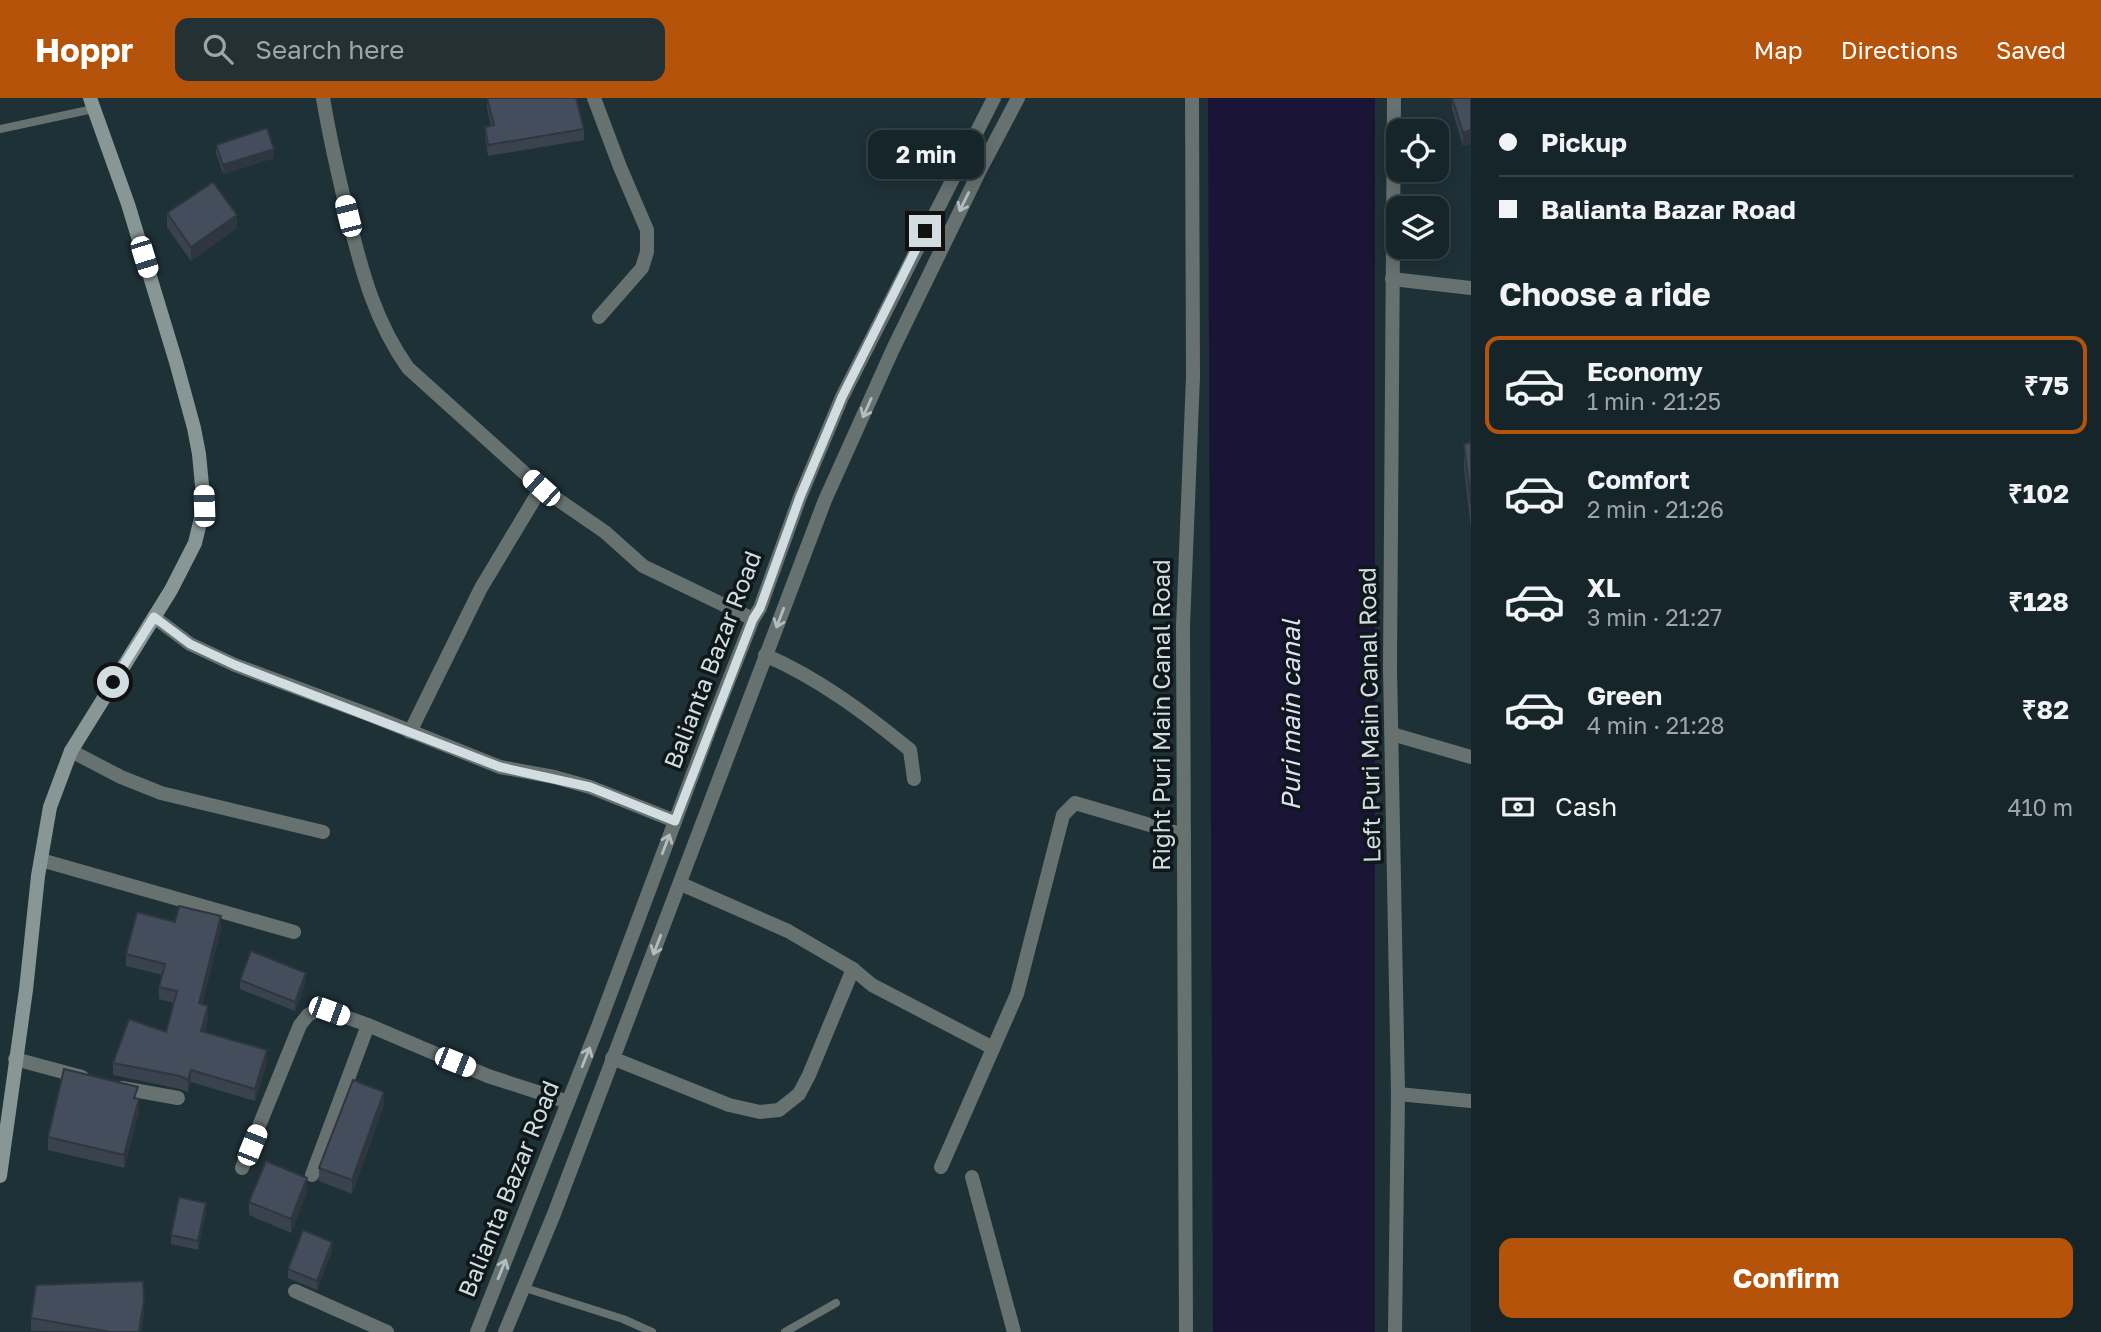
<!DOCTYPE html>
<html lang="en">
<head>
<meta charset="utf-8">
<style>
	:root { --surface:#162529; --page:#233135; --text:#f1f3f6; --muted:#9ea5a8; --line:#354246; --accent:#b45309 }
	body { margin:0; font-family:"Golos Text",sans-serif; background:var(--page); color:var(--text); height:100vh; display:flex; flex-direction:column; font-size:26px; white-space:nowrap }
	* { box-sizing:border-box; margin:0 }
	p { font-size:23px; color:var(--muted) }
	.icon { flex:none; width:38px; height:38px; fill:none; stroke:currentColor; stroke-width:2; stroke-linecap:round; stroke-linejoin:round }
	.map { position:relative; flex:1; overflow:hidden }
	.drawer { display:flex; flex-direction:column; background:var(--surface); width:630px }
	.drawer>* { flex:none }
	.guide { display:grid; align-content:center; height:154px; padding:0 28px; background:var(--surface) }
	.controls { position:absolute; left:1386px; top:21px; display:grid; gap:14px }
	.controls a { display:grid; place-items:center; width:63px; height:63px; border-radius:14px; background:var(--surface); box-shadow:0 4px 18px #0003,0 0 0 2px var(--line); font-size:35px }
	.end { position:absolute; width:32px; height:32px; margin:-16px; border:9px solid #d2dde1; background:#111; box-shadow:0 0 0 4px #111 }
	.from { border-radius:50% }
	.bubble { position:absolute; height:49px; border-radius:14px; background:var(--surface); box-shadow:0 4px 18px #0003,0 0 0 2px var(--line); font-size:23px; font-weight:700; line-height:49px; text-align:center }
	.car { position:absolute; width:21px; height:42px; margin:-21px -10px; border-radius:9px; box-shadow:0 0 5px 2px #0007; background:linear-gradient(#fff 24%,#345 0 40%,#fff 0 76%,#345 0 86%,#fff 0) }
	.guide b { display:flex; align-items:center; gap:24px; height:66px; font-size:26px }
	.guide b+b { border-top:2px solid var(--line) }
	.guide i { width:18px; height:18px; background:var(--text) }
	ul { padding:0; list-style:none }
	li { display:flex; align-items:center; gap:21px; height:98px; margin:0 14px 10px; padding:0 14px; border:4px solid transparent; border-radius:14px }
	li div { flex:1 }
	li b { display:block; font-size:26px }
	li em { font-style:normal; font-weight:700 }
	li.selected { border-color:var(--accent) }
	li>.icon { width:63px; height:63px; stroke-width:1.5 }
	h2 { padding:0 28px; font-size:32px; line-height:84px }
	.pay { display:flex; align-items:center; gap:18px; height:77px; padding:0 28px; font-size:26px }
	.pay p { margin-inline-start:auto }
	.action { display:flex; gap:14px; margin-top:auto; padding:14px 28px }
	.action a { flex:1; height:80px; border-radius:14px; background:var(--accent); color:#fff; font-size:28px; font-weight:700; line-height:80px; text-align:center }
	header { display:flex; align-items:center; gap:42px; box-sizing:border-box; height:98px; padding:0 35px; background:var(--accent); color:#fff }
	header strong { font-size:33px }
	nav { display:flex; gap:38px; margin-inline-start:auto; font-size:24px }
	.search { width:490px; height:63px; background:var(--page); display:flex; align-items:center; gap:18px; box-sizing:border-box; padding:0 24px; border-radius:14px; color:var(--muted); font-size:26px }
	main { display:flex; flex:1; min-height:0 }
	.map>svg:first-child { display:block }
	.water { fill:#1a1436 }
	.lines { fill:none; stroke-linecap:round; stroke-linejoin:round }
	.service { stroke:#677170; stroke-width:8 }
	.minor { stroke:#677170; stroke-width:14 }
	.tertiary { stroke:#677170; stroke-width:14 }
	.secondary { stroke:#889796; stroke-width:14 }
	.wall { fill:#3a424e }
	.shaded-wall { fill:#2f3640 }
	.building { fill:#434d5b; stroke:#2f3640; stroke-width:2 }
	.oneway { stroke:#b2bdbf }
	.route { stroke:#d2dde1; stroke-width:9 }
	.labels { text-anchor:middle; stroke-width:7; stroke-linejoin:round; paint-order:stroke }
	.street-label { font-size:24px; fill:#d2dde1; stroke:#0f171a }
	.water-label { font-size:26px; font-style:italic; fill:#dfdef9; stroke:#0f171a }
</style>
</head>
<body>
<header>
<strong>Hoppr</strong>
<div class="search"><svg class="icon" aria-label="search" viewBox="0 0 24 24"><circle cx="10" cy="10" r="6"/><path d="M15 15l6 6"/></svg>Search here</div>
<nav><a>Map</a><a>Directions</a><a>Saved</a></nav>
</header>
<main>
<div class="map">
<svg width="1471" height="1234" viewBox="0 0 1471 1234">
	<rect width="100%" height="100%" fill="#1e3137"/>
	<path class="water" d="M1208 0H1375V1234H1213Z"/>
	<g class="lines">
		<g class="service">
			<path d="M0 31 93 11"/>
			<path d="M522 1189 623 1221 652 1234"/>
			<path d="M785 1234 836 1205"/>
		</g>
		<g class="minor">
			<path d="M323 0C330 41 339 81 349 121 362 175 376 225 408 270L541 390 605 434 643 468 753 521"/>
			<path d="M594 0 620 69 647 132V154L642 170 599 219"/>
			<path d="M1392 181 1471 190"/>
			<path d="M154 519 190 546 235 567 370 617 500 669 554 679 590 689 675 723"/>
			<path d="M765 557C818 580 865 615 910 652L914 681"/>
			<path d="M410 634 481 490 541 390"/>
			<path d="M1392 636 1471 659"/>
			<path d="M71 653 121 679 161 695 323 734"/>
			<path d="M41 762 294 834"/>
			<path d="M681 786 788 833 853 871 872 887 993 950"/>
			<path d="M612 960 729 1007 760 1014 779 1012 799 996 809 977 853 871"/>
			<path d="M15 961 82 979"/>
			<path d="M122 990 178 1000"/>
			<path d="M1398 996 1471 1003"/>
			<path d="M941 1069 1017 896 1063 717 1075 705 1184 737"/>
			<path d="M242 1070 300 927 308 917 318 912 329 913 368 927 488 978 568 1004"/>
			<path d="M312 1077 368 927"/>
			<path d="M972 1079 1014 1234"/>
			<path d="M295 1193 387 1234"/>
		</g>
		<g class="tertiary">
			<path d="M1394 0 1390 570 1398 996 1395 1234"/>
			<path d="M477 1234 599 926 713 622 753 521 760 510 800 399 842 299 994 0"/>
			<path d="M505 1234 554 1116 825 402 893 251 980 72 1018 0"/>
			<path d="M1186 1234 1183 528 1193 279 1192 0"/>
		</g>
		<path class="secondary" d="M0 1078 26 892 38 778 50 709 71 653 171 492 195 445 204 408 199 356 194 330 176 264 128 106 90 0"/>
	</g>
	<g class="wall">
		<path d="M487 0 584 31V42L488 58 485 40V29L491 28 487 10Z"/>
		<path d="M1452 0H1471V46L1463 48 1452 11Z"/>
		<path d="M216 47 274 60 223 76 216 55Z"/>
		<path d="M167 115 237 130 191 163 167 129Z"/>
		<path d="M1471 344V431L1464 371V346Z"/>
		<path d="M175 824 221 831 202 906 208 920 205 934 267 965 255 1003 191 984 188 994 180 991 113 977V965L166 934 174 905 159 901V889L162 877 126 868V856Z"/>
		<path d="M240 882 306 884 295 913 240 891Z"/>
		<path d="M138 1001 139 1014 124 1070 48 1052V1039Z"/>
		<path d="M384 1007 352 1096 319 1083V1070Z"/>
		<path d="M307 1094 291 1135 249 1117V1104Z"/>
		<path d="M206 1114 198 1152 171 1146V1137Z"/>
		<path d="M332 1153 317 1192 288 1180V1171Z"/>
		<path d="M144 1216 141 1234 31 1233V1220Z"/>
	</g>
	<g class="shaded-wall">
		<path d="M1471 32V46L1463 48V35Z"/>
		<path d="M274 51V60L223 76V67Z"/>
		<path d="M237 117V130L191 163V149Z"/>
		<path d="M221 818V831L199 917V905Z"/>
		<path d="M306 875V884L295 913V904Z"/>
		<path d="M208 908V920L201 945V933Z"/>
		<path d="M267 952V965L255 1003V991Z"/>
		<path d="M191 972V984L188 994V982Z"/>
		<path d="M384 994V1007L352 1096V1082Z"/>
		<path d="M139 1001V1014L124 1070V1057Z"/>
		<path d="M307 1080V1094L291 1135V1121Z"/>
		<path d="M206 1105V1114L198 1152V1143Z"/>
		<path d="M332 1144V1153L317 1192V1183Z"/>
		<path d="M144 1202V1216L141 1234H139Z"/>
	</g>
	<g class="building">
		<path d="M487 0H576L584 31 488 47 485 29 494 27Z"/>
		<path d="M1452 0H1471V32L1463 35Z"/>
		<path d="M267 30 274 51 223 67 216 47Z"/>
		<path d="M213 84 237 117 191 149 167 115Z"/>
		<path d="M1471 344V406L1464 346Z"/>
		<path d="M179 808 221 818 199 905 208 908 201 933 267 952 255 991 191 972 188 982 180 978 113 965 129 921 166 934 177 893 159 889 165 866 126 856 137 814 175 824Z"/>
		<path d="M251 853 306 875 295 904 240 882Z"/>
		<path d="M64 971 138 989 134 1000 139 1001 124 1057 48 1039Z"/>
		<path d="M353 982 384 994 352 1082 319 1070Z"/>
		<path d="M266 1063 307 1080 291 1121 249 1104Z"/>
		<path d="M179 1099 206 1105 198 1143 171 1137Z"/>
		<path d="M303 1132 332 1144 317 1183 288 1171Z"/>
		<path d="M143 1183 144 1202 139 1234H110L31 1220 36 1187Z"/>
	</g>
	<defs><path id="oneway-shaft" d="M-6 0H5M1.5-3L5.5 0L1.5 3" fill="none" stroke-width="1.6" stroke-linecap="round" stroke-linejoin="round" transform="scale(1.75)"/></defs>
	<g class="oneway">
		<use href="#oneway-shaft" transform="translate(964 104) rotate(116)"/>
		<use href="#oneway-shaft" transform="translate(867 310) rotate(114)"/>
		<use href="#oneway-shaft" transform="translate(780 520) rotate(111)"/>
		<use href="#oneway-shaft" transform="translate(666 746) rotate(-69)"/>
		<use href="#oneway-shaft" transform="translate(657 847) rotate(111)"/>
		<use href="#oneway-shaft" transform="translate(586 959) rotate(-68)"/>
		<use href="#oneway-shaft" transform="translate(502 1171) rotate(-68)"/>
	</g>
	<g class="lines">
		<path class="route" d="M113 584 154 519 190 546 235 567 500 669 590 689 675 723 753 521 760 510 800 399 842 299 925 133"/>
	</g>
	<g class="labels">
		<g class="street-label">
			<text transform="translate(713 562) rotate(-69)" y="8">Balianta Bazar Road</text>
			<text transform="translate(1162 617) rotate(-90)" y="8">Right Puri Main Canal Road</text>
			<text transform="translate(1370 617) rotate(-91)" y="8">Left Puri Main Canal Road</text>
			<text transform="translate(509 1091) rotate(-68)" y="8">Balianta Bazar Road</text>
		</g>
		<g class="water-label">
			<text transform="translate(1291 617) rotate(-90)" y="9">Puri main canal</text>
		</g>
	</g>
</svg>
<div class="controls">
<a><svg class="icon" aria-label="locate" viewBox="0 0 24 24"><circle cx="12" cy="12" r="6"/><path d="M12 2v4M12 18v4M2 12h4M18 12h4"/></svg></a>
<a><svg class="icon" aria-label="layers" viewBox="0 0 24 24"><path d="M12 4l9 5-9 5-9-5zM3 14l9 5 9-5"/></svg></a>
</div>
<i class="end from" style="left:113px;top:584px"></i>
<i class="end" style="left:925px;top:133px"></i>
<div class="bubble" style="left:868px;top:32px;width:116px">2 min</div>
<i class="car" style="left:348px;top:118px;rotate:346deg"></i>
<i class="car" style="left:144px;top:159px;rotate:163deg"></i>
<i class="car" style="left:541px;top:390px;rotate:312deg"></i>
<i class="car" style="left:204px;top:408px;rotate:358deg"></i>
<i class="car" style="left:329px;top:913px;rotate:110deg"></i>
<i class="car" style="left:455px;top:964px;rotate:112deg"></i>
<i class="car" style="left:252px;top:1047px;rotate:22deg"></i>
</div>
<section class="drawer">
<div class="guide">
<b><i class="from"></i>Pickup</b>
<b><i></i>Balianta Bazar Road</b>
</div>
<h2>Choose a ride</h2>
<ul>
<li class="selected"><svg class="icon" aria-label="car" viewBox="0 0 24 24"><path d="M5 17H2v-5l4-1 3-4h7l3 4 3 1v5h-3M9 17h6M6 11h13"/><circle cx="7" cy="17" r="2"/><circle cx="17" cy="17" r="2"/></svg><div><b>Economy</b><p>1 min · 21:25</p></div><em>₹75</em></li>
<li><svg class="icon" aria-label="car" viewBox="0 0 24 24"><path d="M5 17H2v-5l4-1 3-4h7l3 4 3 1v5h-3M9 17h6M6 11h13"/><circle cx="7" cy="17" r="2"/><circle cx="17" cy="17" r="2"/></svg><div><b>Comfort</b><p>2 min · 21:26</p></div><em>₹102</em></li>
<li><svg class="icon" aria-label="car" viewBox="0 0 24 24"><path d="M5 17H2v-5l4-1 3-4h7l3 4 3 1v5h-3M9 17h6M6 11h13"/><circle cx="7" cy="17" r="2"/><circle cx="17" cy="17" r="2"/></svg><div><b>XL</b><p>3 min · 21:27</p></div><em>₹128</em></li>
<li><svg class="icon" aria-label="car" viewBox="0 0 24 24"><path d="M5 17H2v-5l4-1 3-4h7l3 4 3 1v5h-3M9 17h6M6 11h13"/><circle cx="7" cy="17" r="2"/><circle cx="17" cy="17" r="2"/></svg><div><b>Green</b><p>4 min · 21:28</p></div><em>₹82</em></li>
</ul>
<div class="pay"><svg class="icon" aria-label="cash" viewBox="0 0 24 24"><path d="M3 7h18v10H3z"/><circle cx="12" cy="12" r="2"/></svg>Cash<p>410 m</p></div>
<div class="action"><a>Confirm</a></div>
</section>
</main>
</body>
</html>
